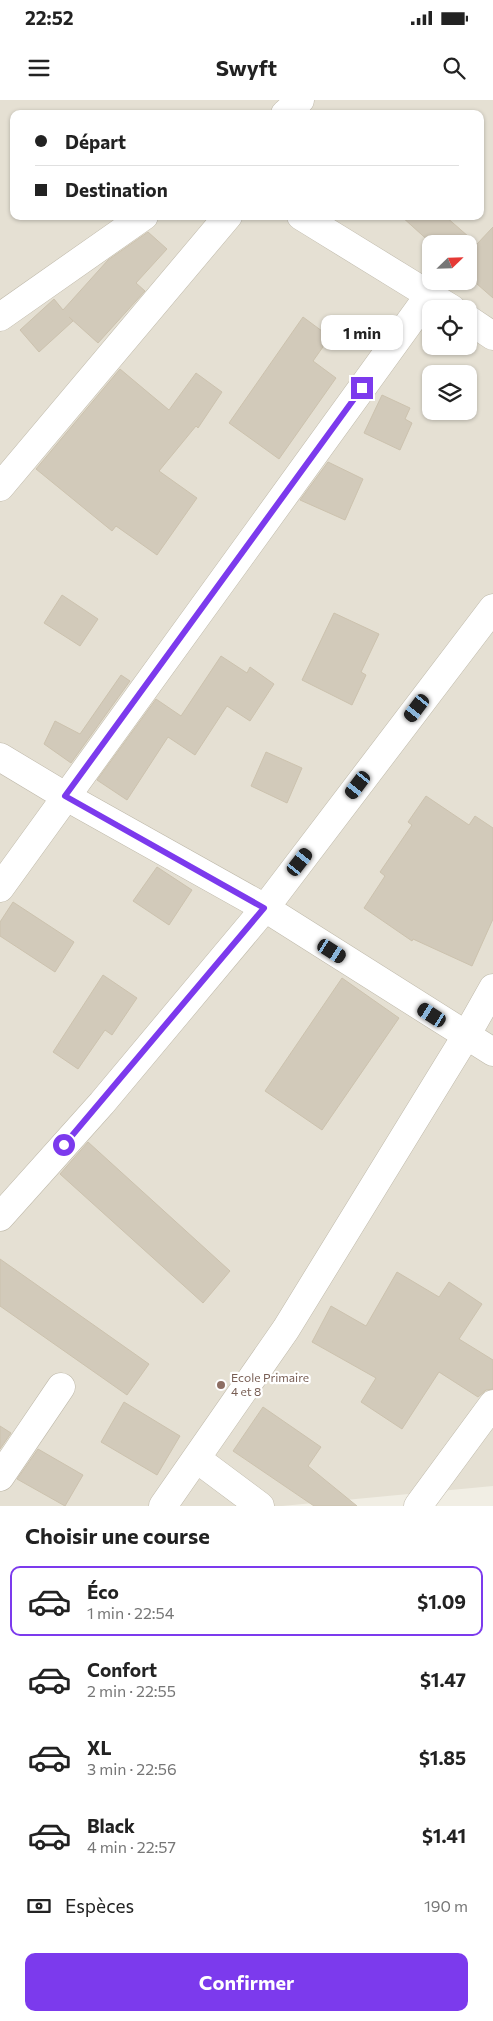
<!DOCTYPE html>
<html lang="fr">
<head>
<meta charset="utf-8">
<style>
	:root { --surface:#fff; --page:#f6f6f6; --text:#222; --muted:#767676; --line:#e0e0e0; --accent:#7c3aed }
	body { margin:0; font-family:Commissioner,sans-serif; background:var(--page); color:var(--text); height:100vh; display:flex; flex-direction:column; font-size:19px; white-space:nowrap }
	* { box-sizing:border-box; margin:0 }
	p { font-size:16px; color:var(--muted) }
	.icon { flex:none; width:28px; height:28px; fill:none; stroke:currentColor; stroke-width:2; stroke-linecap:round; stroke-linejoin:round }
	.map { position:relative; height:1406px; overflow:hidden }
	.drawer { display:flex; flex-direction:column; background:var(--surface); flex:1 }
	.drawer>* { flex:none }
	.top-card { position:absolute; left:10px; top:10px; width:474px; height:110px; border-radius:10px; box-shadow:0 1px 4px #0004; display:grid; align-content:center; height:110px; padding:0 25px; background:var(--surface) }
	.needle { width:32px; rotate:67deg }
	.controls { position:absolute; left:422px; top:135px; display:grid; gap:10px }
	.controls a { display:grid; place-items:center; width:55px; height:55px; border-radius:10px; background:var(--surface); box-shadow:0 1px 4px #0004; font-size:25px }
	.end { position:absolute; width:22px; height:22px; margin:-11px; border:6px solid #7c3aed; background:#fff; box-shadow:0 0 0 2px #fff }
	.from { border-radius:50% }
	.bubble { position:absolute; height:35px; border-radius:10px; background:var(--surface); box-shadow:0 1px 4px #0004; font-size:16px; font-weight:700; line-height:35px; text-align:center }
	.car { position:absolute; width:15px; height:30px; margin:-15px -8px; border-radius:6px; box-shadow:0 0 4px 1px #0007; background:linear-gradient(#222 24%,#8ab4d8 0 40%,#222 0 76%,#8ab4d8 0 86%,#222 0) }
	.top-card b { display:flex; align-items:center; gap:18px; height:48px; font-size:19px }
	.top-card b+b { border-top:1px solid var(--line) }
	.top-card i { width:12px; height:12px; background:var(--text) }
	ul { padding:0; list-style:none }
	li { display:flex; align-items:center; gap:15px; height:70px; margin:0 10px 8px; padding:0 15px; border:2px solid transparent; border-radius:10px }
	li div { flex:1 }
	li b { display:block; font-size:19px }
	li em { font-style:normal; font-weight:700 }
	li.on { border-color:var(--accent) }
	li>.icon { width:45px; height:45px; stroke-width:1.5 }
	h2 { padding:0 25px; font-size:22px; line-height:60px }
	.pay { display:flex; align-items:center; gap:12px; height:55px; padding:0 25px; font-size:19px }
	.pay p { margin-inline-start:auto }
	.cta { display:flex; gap:10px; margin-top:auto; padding:10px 25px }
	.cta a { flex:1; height:58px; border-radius:10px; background:var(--accent); color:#fff; font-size:20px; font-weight:700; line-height:58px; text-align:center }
	.status { display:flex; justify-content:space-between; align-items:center; height:35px; padding:0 25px; background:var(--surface); direction:ltr }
	.status svg { height:14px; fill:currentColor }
	header { display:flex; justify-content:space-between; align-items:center; height:65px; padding:0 25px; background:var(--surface); font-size:22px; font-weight:700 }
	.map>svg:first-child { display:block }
	.residential { fill:#e5e0d3; fill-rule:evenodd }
	.building { fill:#d2caba; stroke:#ccc2ae }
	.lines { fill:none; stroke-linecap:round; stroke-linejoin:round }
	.minor-casing { stroke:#bfb9aa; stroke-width:29 }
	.minor { stroke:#fff; stroke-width:28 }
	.route { stroke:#7c3aed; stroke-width:6 }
	.education-dot { fill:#8d6e63; stroke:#fff; stroke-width:2 }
	.labels { text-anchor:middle; stroke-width:4.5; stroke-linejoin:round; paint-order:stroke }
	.education-label { font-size:12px; fill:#785e54; stroke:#fff; text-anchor:start }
</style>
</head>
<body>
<div class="status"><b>22:52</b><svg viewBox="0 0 49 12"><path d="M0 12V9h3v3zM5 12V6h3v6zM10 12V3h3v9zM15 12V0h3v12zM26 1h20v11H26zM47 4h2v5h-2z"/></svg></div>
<header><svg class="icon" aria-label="menu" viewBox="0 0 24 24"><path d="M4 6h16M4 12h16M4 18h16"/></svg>Swyft<svg class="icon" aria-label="search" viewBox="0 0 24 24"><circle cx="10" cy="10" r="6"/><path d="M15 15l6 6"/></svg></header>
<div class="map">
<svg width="493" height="1406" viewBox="0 0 493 1406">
	<rect width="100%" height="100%" fill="#f1eee4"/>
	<path class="residential" d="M0 0H493V1386L282 1406H0ZM14 14H480V116H14ZM431 144H469V181H431ZM431 209H469V246H431ZM431 274H469V311H431Z"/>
	<g class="building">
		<path d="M401 116H445L477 144 493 127V198L469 177V144H432Z"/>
		<path d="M148 132 167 149 136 183 145 191 98 243 69 217 73 221 39 252 20 230 54 199 63 210 108 160Z"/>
		<path d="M303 217 330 237 313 261 336 278 279 359 229 323Z"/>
		<path d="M120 269 169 310 196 273 222 292 198 328 196 326 159 371 197 398 157 455 116 426 112 431 36 369Z"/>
		<path d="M382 295 410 308 405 319 412 323 400 350 364 333Z"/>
		<path d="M328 362 363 379 345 420 300 400Z"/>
		<path d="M62 495 98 519 80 546 44 523Z"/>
		<path d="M334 513 379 534 361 572 366 575 352 605 302 580Z"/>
		<path d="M221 556 247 573 250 567 274 584 250 621 227 606 195 655 168 637 127 700 97 680 156 599 181 616Z"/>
		<path d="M121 575 130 581 71 663 44 644 55 621 80 634Z"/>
		<path d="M266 652 302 668 287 703 251 686Z"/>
		<path d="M426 696 469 725 475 716 493 728V819L472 866 413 839 412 841 364 808 385 776 380 772 412 725 408 722Z"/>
		<path d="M157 767 192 790 169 825 133 801Z"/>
		<path d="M13 802 74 842 55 872 0 836V822Z"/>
		<path d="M103 875 137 898 112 935 105 930 78 969 53 952Z"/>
		<path d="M342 878 399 918 322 1030 265 991Z"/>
		<path d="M88 1042 230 1171 203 1203 60 1074Z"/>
		<path d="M0 1159 149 1264 127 1295 0 1206Z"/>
		<path d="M397 1172 439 1197 449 1182 482 1204 459 1239 493 1260V1289L486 1290 478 1297 439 1272 402 1329 361 1302 376 1278 312 1242 331 1206 366 1226Z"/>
		<path d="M124 1302 180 1336 157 1375 101 1342Z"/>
		<path d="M263 1307 321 1347 308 1366 357 1406H314L233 1351Z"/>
		<path d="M0 1326 11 1333 0 1349Z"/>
		<path d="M38 1349 83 1375 65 1406 17 1379Z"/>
	</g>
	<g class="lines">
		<g class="minor-casing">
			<g id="minor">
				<path d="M285 14 300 0"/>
				<path d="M301 116 452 209"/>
				<path d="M0 217 144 116"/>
				<path d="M469 220 493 236"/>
				<path d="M0 387 228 116"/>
				<path d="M0 657 65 696 265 808 493 952"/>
				<path d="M0 788 430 194"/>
				<path d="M0 1117 102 1003 265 808 493 508"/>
				<path d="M197 1359 260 1406"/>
				<path d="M0 1377 61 1287"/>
				<path d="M163 1406 286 1229 466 936 493 888"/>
				<path d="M418 1406 493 1304"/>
			</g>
		</g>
		<use href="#minor" class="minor"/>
	</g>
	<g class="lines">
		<path class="route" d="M64 1045 264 808 65 696 362 288"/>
	</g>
	<circle class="education-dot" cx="221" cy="1285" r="5"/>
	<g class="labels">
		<g class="education-label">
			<text x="231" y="1282">Ecole Primaire<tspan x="231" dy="14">4 et 8</tspan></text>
		</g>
	</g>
</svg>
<div class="controls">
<a><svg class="needle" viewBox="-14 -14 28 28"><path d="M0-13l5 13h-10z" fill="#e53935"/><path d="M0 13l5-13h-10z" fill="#767676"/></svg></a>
<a><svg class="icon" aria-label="locate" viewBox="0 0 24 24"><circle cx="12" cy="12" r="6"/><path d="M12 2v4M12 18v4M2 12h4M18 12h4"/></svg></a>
<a><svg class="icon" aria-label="layers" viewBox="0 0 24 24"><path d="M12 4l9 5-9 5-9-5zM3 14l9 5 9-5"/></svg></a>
</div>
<i class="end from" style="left:64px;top:1045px"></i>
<i class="end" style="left:362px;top:288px"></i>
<div class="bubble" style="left:321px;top:215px;width:82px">1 min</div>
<i class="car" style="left:417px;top:608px;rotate:217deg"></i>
<i class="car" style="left:358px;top:685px;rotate:217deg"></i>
<i class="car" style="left:300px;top:762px;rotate:38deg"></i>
<i class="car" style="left:332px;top:851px;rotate:122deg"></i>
<i class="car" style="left:432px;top:915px;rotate:303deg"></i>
<div class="top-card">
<b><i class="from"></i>Départ</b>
<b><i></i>Destination</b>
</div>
</div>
<section class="drawer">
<h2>Choisir une course</h2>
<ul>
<li class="on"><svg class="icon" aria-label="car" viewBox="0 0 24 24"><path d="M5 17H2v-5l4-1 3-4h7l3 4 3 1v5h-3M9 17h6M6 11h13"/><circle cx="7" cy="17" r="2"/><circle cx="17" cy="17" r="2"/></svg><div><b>Éco</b><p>1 min · 22:54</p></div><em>$1.09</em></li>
<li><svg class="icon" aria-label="car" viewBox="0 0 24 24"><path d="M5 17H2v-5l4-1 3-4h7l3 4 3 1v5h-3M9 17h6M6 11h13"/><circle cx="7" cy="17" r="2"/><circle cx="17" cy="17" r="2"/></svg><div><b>Confort</b><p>2 min · 22:55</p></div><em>$1.47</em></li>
<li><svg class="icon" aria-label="car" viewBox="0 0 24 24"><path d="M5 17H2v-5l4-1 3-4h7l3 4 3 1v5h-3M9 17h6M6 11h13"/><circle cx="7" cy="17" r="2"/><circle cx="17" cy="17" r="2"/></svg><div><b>XL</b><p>3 min · 22:56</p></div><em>$1.85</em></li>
<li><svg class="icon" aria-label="car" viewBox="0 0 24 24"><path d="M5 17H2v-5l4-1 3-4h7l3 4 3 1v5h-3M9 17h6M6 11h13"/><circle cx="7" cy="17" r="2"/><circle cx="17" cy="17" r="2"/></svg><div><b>Black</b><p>4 min · 22:57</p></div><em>$1.41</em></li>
</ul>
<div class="pay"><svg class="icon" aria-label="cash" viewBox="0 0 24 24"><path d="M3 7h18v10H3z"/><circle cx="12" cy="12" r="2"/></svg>Espèces<p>190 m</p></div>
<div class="cta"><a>Confirmer</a></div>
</section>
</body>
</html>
